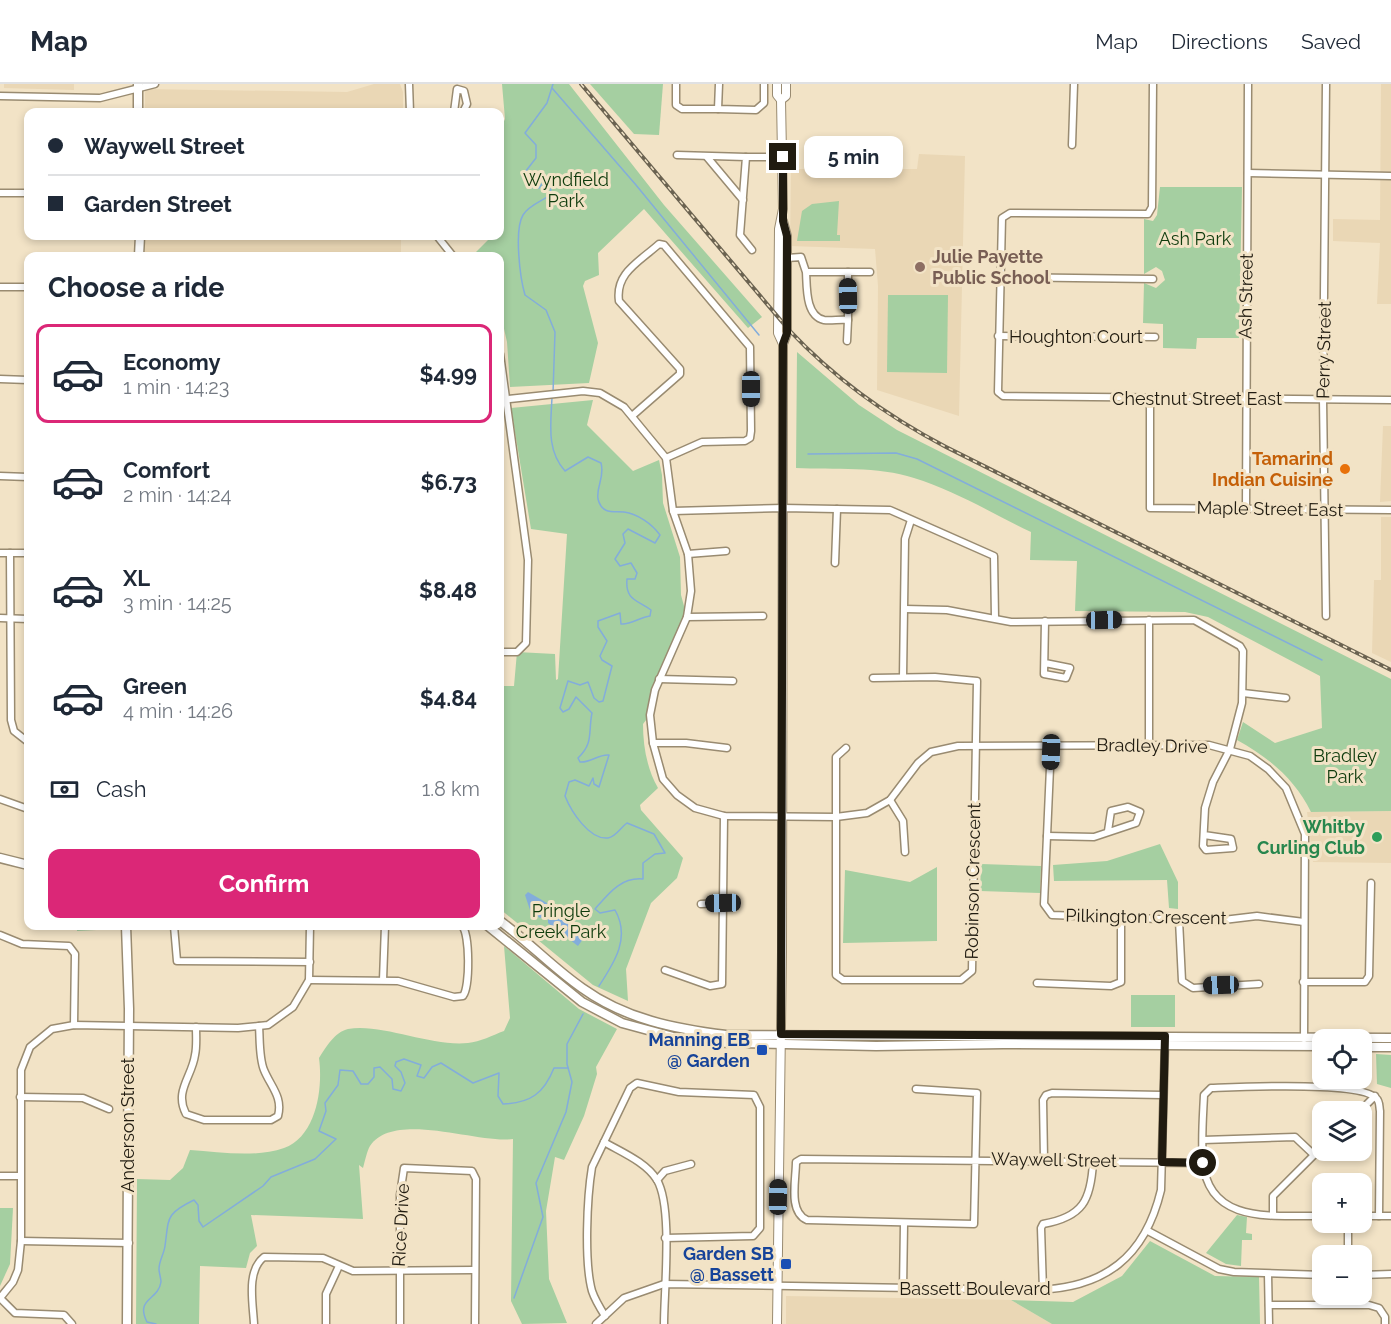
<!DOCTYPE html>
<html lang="en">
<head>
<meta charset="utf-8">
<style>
	:root { --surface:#fff; --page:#f6f6f7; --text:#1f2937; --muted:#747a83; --line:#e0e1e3; --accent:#db2777 }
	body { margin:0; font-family:Raleway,sans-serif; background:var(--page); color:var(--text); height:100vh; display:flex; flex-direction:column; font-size:22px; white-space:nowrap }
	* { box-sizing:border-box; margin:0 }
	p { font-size:20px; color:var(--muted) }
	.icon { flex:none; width:33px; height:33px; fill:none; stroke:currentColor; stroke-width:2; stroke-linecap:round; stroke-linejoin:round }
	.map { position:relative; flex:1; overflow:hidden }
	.details { position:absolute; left:24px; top:168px; width:480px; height:678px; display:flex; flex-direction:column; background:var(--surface); border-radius:12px; box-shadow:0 3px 9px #0003 }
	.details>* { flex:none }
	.guide { position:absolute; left:24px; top:24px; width:480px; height:132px; border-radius:12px; box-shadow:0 3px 9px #0003; display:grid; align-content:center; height:132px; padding:0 24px; background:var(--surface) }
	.buttons { position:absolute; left:1312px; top:945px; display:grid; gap:12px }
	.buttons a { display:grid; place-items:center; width:60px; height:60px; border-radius:12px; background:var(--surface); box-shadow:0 3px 9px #0003; font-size:30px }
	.end { position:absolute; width:27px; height:27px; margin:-14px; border:8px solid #201b10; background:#fff; box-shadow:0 0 0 3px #fff }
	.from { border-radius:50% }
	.bubble { position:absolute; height:42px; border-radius:12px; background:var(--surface); box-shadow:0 3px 9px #0003; font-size:20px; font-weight:700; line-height:42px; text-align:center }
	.car { position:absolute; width:18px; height:36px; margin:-18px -9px; border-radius:8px; box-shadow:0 0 4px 2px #0007; background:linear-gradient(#222 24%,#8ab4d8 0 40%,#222 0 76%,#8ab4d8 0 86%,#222 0) }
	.guide b { display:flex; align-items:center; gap:21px; height:57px; font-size:22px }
	.guide b+b { border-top:2px solid var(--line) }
	.guide i { width:15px; height:15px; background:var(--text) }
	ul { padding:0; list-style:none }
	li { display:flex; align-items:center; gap:18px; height:99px; margin:0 12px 9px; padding:0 12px; border:3px solid transparent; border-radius:12px }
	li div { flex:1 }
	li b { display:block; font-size:22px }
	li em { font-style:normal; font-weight:700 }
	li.selected { border-color:var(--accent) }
	li>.icon { width:54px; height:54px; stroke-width:1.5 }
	h2 { padding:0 24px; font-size:27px; line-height:72px }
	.pay { display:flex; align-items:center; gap:15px; height:66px; padding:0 24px; font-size:22px }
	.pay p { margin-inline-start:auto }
	.button { display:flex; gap:12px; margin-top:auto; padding:12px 24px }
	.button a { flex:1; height:69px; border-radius:12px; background:var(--accent); color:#fff; font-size:24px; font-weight:700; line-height:69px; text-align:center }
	header { display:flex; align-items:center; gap:36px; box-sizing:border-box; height:84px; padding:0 30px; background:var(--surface); border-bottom:2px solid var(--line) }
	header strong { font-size:28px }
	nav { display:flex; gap:33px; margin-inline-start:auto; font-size:21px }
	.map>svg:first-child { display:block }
	.built { fill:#ead7b5 }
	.green { fill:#a5cfa1 }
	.water { fill:#83addb }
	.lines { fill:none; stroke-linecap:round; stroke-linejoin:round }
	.stream { stroke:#83addb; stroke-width:1.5 }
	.minor-casing { stroke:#998b71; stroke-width:9 }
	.tertiary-casing { stroke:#998b71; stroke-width:10 }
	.secondary-casing { stroke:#998b71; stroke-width:11 }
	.minor { stroke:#fff; stroke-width:6 }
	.tertiary { stroke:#fff; stroke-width:8 }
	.secondary { stroke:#fff; stroke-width:8 }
	.rail-casing { stroke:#6b6351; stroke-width:4 }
	.rail { stroke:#f2e3c6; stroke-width:1.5; stroke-dasharray:4.5; stroke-linecap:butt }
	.route { stroke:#201b10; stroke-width:8 }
	.education-dot { fill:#8d6e63; stroke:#f2e3c6; stroke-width:2 }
	.food-dot { fill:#e8710a; stroke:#f2e3c6; stroke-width:2 }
	.leisure-dot { fill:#2e9e5b; stroke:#f2e3c6; stroke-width:2 }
	.transit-dot { fill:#1a4fb4; stroke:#f2e3c6; stroke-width:2 }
	.labels { text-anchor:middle; stroke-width:6; stroke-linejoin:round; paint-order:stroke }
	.park-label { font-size:18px; fill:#0f3c0d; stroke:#f2e3c6 }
	.education-label { font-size:18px; font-weight:bold; fill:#785e54; stroke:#f2e3c6; text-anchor:start }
	.street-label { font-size:18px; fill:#201b10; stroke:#f2e3c6 }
	.food-label { font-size:18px; font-weight:bold; fill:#c56008; stroke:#f2e3c6; text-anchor:end }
	.leisure-label { font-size:18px; font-weight:bold; fill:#27864d; stroke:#f2e3c6; text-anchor:end }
	.transit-label { font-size:18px; font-weight:bold; fill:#164399; stroke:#f2e3c6; text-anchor:end }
</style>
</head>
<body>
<header>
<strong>Map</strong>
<nav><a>Map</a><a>Directions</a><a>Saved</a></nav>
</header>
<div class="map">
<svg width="1391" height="1240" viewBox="0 0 1391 1240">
	<rect width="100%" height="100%" fill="#f2e3c6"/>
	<g class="built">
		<path d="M4 0H74V6L4 4Z"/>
		<path d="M374 0H400L403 8V28H145V5L347 8Z"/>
		<path d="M1381 0H1391V220H1377L1380 159 1333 157V135L1380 136Z"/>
		<path d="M919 70 965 72 959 332 877 306 878 202 875 165 790 162 791 85H917Z"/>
		<rect x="145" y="152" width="256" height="20"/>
		<path d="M1383 342H1391V417L1380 418Z"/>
		<path d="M1381 433H1391V578L1372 569 1374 496H1381Z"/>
		<path d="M1391 727V779L1313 778 1307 728Z"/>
		<path d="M786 1212 1011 1216 1052 1240H786Z"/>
	</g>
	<g class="green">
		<path d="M502 0H569L664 121 762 233 748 244 644 125 598 169 599 191 585 197 583 202 598 259 589 299 510 303 507 258 500 227V172H472L492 152H500V46L505 35Z"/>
		<path d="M590 0H663L659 51 634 50Z"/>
		<path d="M1160 103H1242L1239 254H1197L1196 265 1163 264V240L1143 239 1144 199 1156 204 1165 196 1162 187 1156 183 1144 190V135L1153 137 1157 131Z"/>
		<path d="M839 117 837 151H840V157H797L802 127 812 120Z"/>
		<path d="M888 211H948L947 289 887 288Z"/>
		<path d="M797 268 859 321 897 346 1391 595V727L1311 728C1295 695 1268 673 1237 656L1243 638 1275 659 1322 644 1320 592 1208 533 1185 528 1075 527 1077 477 1030 476 1031 448C993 430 954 406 914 394 878 382 834 386 796 384Z"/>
		<path d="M593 316 587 341 633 387 659 376 662 391 663 419 680 473 681 511 687 533 659 595 650 631 643 640C643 662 647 685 658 704L640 721 641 726 683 774 677 794 651 819 626 885 628 917 593 901 500 825V602H514L517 568 555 570 556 596 558 595 567 450 531 445 511 324Z"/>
		<path d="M1160 760 1178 798V825L1169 824 1167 796 1054 797 1053 781 1107 777Z"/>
		<path d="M981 780 1041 782 1040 809 980 807Z"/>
		<path d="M937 783V857L843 859 845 786 910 798Z"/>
		<path d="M77 842H116V845L77 847Z"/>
		<path d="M504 862 579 925 617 945 596 983 597 990 584 1032 564 1076 555 1073 546 1127 549 1195 567 1239 522 1240 511 1217 513 1055C478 1060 394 1026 370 1062 367 1067 365 1077 363 1084L359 1081 363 1135 251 1131 257 1162 250 1169 246 1184 200 1182 199 1240H136L137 1095 170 1096 183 1084 190 1066C220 1068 255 1074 284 1064 317 1052 323 1003 319 974 326 963 335 948 348 945 382 939 431 963 468 959 480 958 493 951 504 947L510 934Z"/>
		<rect x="1131" y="911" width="44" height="32"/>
		<path d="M1376 970 1391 971V1004L1377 1000Z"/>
		<path d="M0 1124H13L10 1180 0 1202Z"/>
		<path d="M1237 1131 1247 1133 1246 1149 1252 1150V1156H1242L1241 1182 1226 1180 1206 1169Z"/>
		<path d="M1150 1157 1215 1192 1259 1193 1260 1240H1052L1011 1216 1073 1218 1122 1192Z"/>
	</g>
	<g class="water">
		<path d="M528 808 547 819V832L540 834 530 826 525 811Z"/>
		<path d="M556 824 567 827 569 840 583 855 578 862 548 839V834Z"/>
	</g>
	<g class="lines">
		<g class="stream">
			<path d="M552 4 636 101 759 251"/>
			<path d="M553 309 555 248 546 226 525 211C520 194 514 146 523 131 529 121 541 118 550 111L552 96 548 92 539 104 528 103 522 92 536 74V61L525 49 547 19 553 0"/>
			<path d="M552 313C551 339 546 366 565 387L588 373 601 379C605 394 596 402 598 415 602 431 614 427 624 428 638 430 652 440 660 451L655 459 628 445 623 450 625 459 615 475 620 482 631 479 637 489 635 495H627C625 516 637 516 651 526L650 532C640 533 631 541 621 540L620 529 598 537V543L607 557 600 572 602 576 612 582 603 617 599 618 594 614 588 598 580 601 568 597 560 624 563 628 569 625 576 613 592 629C588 648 594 659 578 674L580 678C591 679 598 670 609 671L599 703 594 700 593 694 589 702 575 696 569 698 565 712C571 727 589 756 608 754 616 753 621 743 627 739L654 750 665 769 655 770 643 779V795C621 793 609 809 595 825L600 829 615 826C631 854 614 879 599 902"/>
			<path d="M808 370 896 369 917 375 1322 576"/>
			<path d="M514 1214 543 1133 536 1099 566 1028 572 998 567 980V960L583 930"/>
			<path d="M156 1240 147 1238C135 1214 158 1217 161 1198 161 1194 159 1189 159 1185 159 1177 164 1170 165 1162 169 1134 165 1130 194 1116L198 1121 199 1137 203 1143 263 1102 271 1093 315 1075 336 1055 319 1047 326 1027 325 1019 338 1001 340 986 353 987 361 1000H368L374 993V984L380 983 392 995 393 1005 401 1007 405 999 401 988 395 982 396 978 404 975 421 981 417 992 424 994 432 983 441 979 473 999 499 989 498 1012 503 1020C531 1019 544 1009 554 984H568"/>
		</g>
		<g class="minor-casing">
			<g id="minor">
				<path d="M409 0 410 28"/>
				<path d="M676 0V21L682 25H718"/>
				<path d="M719 0 718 25 756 26 764 19V0"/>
				<path d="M1153 0 1152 123 1148 130 1010 129 1002 134 998 308 1003 312 1391 316"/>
				<path d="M0 12 100 14 155 0"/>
				<path d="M454 28 457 5 464 7 467 20 463 28"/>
				<path d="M1072 61 1074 0"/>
				<path d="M677 71 746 73 740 151 752 166"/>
				<path d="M707 73 743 116"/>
				<path d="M746 73H783"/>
				<path d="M1248 89 1391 92"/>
				<path d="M0 109H28"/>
				<path d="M437 152 453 172"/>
				<path d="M787 174 801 173 806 188H848V236C841 235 831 237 824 236 805 232 807 202 806 188"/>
				<path d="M848 188H870"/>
				<path d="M1000 193 1153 195"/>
				<path d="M0 203H28"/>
				<path d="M998 252 1155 253"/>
				<path d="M847 257 848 236"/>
				<path d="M500 270 528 476 526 559 517 568H500"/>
				<path d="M0 295 28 296"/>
				<path d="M1150 315V424L1391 426"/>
				<path d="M500 316 583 307 600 309 624 323 666 374 673 427 688 470 691 507 687 533 655 606 650 631 653 659 663 695 677 711 695 724 724 732 836 733 867 729 890 716 918 679 931 668 958 662 1209 661 1250 672 1268 685 1286 704 1305 750 1304 955"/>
				<path d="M632 332 680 290V285L619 217C615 189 639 178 659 160L664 161 750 263 751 347 750 354 745 357 702 358 666 374"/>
				<path d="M0 392 28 393"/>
				<path d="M1246 425 1248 0"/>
				<path d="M673 427 783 424 890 426 994 472 995 534"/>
				<path d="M0 469H28"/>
				<path d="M10 469 11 636 14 647 28 658"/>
				<path d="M688 470 726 467"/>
				<path d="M835 479 837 425"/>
				<path d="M905 525 947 526 1011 538 1194 536 1240 562 1243 567 1242 619 1230 665 1213 698 1205 724 1203 762 1206 766 1233 764 1231 755 1204 751"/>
				<path d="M1326 532 1323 315 1326 0"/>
				<path d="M687 533 763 532"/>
				<path d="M0 534 28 535"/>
				<path d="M1149 536V661"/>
				<path d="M1045 579 1070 584 1066 594 1044 590 1045 537"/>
				<path d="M903 593 905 455 911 436"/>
				<path d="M659 595 733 597"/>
				<path d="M1243 609 1286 614"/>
				<path d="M653 659H686L727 664"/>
				<path d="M1051 661 1044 820 1052 831 1215 837 1257 832 1304 838"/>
				<path d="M846 664 836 673V891L843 896H961L972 887 977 597 935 593 873 594"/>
				<path d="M0 715 28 725"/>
				<path d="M890 716 903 737 905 768"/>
				<path d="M1047 752 1094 753 1136 739 1140 728 1128 723 1111 727 1108 747"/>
				<path d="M701 820 723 819"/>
				<path d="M1179 836 1182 897 1193 904 1259 900"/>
				<path d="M174 842 177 877 310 878"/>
				<path d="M0 851 22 860 69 862 75 870 74 941"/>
				<path d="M665 886 710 902 722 900 724 732"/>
				<path d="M309 896 398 897 454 913 463 912C470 903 470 850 462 842"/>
				<path d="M383 896 385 842"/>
				<path d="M1303 898H1365L1369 892 1371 799"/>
				<path d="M1037 899 1111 902 1121 898V834"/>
				<path d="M196 943C196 952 197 962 195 971 192 993 174 1007 186 1030L204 1036H271L278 1032C283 1013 271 1003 264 986 259 974 260 956 259 942"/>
				<path d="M916 1005 977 1009 974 1140 807 1136C788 1128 796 1096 796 1078L801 1075 1203 1079"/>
				<path d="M20 1013 83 1014 109 1025"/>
				<path d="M1359 1028 1375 1012"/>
				<path d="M1203 1056 1295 1053 1313 1070"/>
				<path d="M604 1058C621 1068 646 1078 657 1096 673 1123 664 1207 664 1240"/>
				<path d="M1044 1075 1043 1016 1046 1011 1052 1009 1162 1011"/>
				<path d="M0 1092H20"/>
				<path d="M657 1096 665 1087 691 1080"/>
				<path d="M1273 1131V1112L1323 1062"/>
				<path d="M1323 1132C1276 1131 1208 1142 1203 1077 1201 1056 1203 1033 1204 1011L1211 1004C1239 1003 1360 997 1376 1014 1380 1017 1379 1022 1380 1027L1379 1132"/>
				<path d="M1362 1132H1391"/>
				<path d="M1148 1147 1219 1185 1234 1188 1323 1191"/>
				<path d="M21 1157 129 1159"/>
				<path d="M1348 1172V1138"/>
				<path d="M1268 1190 1269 1240"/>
				<path d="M1362 1191 1391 1190"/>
				<path d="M903 1206 904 1140"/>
				<path d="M1043 1206 1041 1144 1043 1140C1083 1133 1091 1116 1093 1078"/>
				<path d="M0 1214 13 1198 18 1186 21 1157V986L30 963 52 945 74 941 238 944 268 941 293 923 309 896 310 842"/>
				<path d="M0 1214 15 1229 64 1231 72 1240"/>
				<path d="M1269 1221H1369L1379 1224 1385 1233V1240"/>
				<path d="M605 1232C600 1224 595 1216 592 1207 584 1178 587 1113 592 1083L630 1004 637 999 679 1008 754 1011 760 1023V1144L753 1152 665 1154"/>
				<path d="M254 1240C253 1219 246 1187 264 1173L323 1174 353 1187 473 1186"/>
				<path d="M326 1240V1210L339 1182"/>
				<path d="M400 1240V1111L404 1084 472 1087 476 1095 475 1240"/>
				<path d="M596 1240 624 1214 664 1200 1036 1206C1105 1204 1145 1173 1161 1106L1165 958"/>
			</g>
		</g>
		<g class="tertiary-casing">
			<g id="tertiary">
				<path d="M777 0V11L781 16 783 125 779 145 778 249 783 260"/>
				<path d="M781 16 786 12V0"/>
				<path d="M777 1240 782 868 783 260 787 249V152L783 137"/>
			</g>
		</g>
		<g class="secondary-casing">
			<g id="secondary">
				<path d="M138 0V28"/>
				<path d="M139 172 140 152"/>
				<path d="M0 774 28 781"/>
				<path d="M500 837C529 858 553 884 582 904 625 935 675 945 726 951L1391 954"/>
				<path d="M126 842 129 925 127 1240"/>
				<path d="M488 842 582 918 622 939 692 958 876 962 1003 960 1323 962"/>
				<path d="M1362 963H1391"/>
			</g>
		</g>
		<use href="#minor" class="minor"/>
		<use href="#tertiary" class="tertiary"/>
		<use href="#secondary" class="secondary"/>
		<g class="rail-casing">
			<path id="rail" d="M581 0 789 246C835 295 887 332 946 363L1391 586"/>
		</g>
		<use href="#rail" class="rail"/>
	</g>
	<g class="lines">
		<path class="route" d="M783 73V137L787 152V249L783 260 781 950 1165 952 1162 1078 1203 1079"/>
	</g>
	<circle class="education-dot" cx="920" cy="183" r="6"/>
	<circle class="food-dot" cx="1345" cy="385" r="6"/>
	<circle class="leisure-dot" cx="1377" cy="753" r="6"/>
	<g class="transit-dot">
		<rect x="756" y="960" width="12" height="12" rx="3"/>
		<rect x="780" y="1174" width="12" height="12" rx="3"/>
	</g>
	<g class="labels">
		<g class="park-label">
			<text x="566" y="102">Wyndfield<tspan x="566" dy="21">Park</tspan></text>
			<text x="1195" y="161">Ash Park</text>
			<text x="1345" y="678">Bradley<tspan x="1345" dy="21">Park</tspan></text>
			<text x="561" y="833">Pringle<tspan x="561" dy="21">Creek Park</tspan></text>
		</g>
		<g class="education-label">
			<text x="932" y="179">Julie Payette<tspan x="932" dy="21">Public School</tspan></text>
		</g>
		<g class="street-label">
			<text transform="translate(1246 212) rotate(-89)" y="6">Ash Street</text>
			<text x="1076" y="259">Houghton Court</text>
			<text transform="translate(1324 266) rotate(-89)" y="6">Perry Street</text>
			<text x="1197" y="321">Chestnut Street East</text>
			<text transform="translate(1270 425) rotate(1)" y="6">Maple Street East</text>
			<text transform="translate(1152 662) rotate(1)" y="6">Bradley Drive</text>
			<text transform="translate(973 797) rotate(-89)" y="6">Robinson Crescent</text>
			<text transform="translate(1146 833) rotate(1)" y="6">Pilkington Crescent</text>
			<text transform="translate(128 1041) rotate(-90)" y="6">Anderson Street</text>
			<text transform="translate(1054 1076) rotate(1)" y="6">Waywell Street</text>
			<text transform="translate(401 1141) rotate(-87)" y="6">Rice Drive</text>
			<text x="975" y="1211">Bassett Boulevard</text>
		</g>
		<g class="food-label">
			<text x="1333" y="381">Tamarind<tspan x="1333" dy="21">Indian Cuisine</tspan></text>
		</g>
		<g class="leisure-label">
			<text x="1365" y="749">Whitby<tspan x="1365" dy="21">Curling Club</tspan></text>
		</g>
		<g class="transit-label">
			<text x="750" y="962">Manning EB<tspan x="750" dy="21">@ Garden</tspan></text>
			<text x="774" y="1176">Garden SB<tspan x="774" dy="21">@ Bassett</tspan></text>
		</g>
	</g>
</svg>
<div class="buttons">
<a><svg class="icon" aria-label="locate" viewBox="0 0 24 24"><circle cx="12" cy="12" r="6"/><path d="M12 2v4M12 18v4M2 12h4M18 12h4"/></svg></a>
<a><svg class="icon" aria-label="layers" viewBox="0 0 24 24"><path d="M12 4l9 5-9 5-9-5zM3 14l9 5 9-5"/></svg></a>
<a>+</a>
<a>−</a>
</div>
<i class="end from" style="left:1203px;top:1079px"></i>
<i class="end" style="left:783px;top:73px"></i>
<div class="bubble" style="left:804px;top:52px;width:99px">5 min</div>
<i class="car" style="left:848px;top:212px;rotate:359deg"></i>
<i class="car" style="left:751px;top:305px;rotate:180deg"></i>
<i class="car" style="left:1104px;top:536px;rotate:89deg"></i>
<i class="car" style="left:1051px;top:668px;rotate:182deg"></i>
<i class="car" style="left:723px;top:819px;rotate:269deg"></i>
<i class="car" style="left:1221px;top:901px;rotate:268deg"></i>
<i class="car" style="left:778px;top:1113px;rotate:1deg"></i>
<div class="guide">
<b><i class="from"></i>Waywell Street</b>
<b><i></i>Garden Street</b>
</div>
<section class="details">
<h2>Choose a ride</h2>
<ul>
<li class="selected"><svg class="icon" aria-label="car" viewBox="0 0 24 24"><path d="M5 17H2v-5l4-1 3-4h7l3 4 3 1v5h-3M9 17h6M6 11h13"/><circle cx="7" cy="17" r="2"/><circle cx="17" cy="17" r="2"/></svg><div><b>Economy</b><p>1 min · 14:23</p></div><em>$4.99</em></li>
<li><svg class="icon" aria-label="car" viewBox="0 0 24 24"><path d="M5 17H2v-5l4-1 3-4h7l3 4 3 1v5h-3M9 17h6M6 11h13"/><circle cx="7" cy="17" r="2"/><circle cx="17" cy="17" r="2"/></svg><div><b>Comfort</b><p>2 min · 14:24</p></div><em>$6.73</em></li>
<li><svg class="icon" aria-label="car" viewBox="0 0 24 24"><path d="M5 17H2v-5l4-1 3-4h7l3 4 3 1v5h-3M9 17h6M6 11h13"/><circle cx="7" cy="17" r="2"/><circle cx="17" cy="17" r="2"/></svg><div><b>XL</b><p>3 min · 14:25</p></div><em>$8.48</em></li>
<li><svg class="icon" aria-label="car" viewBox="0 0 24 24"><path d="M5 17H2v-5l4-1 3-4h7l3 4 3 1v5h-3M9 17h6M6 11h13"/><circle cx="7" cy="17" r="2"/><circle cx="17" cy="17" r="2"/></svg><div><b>Green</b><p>4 min · 14:26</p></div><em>$4.84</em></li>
</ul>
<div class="pay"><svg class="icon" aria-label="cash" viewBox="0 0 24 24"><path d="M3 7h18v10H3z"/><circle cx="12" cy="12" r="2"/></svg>Cash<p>1.8 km</p></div>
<div class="button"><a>Confirm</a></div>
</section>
</div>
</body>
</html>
